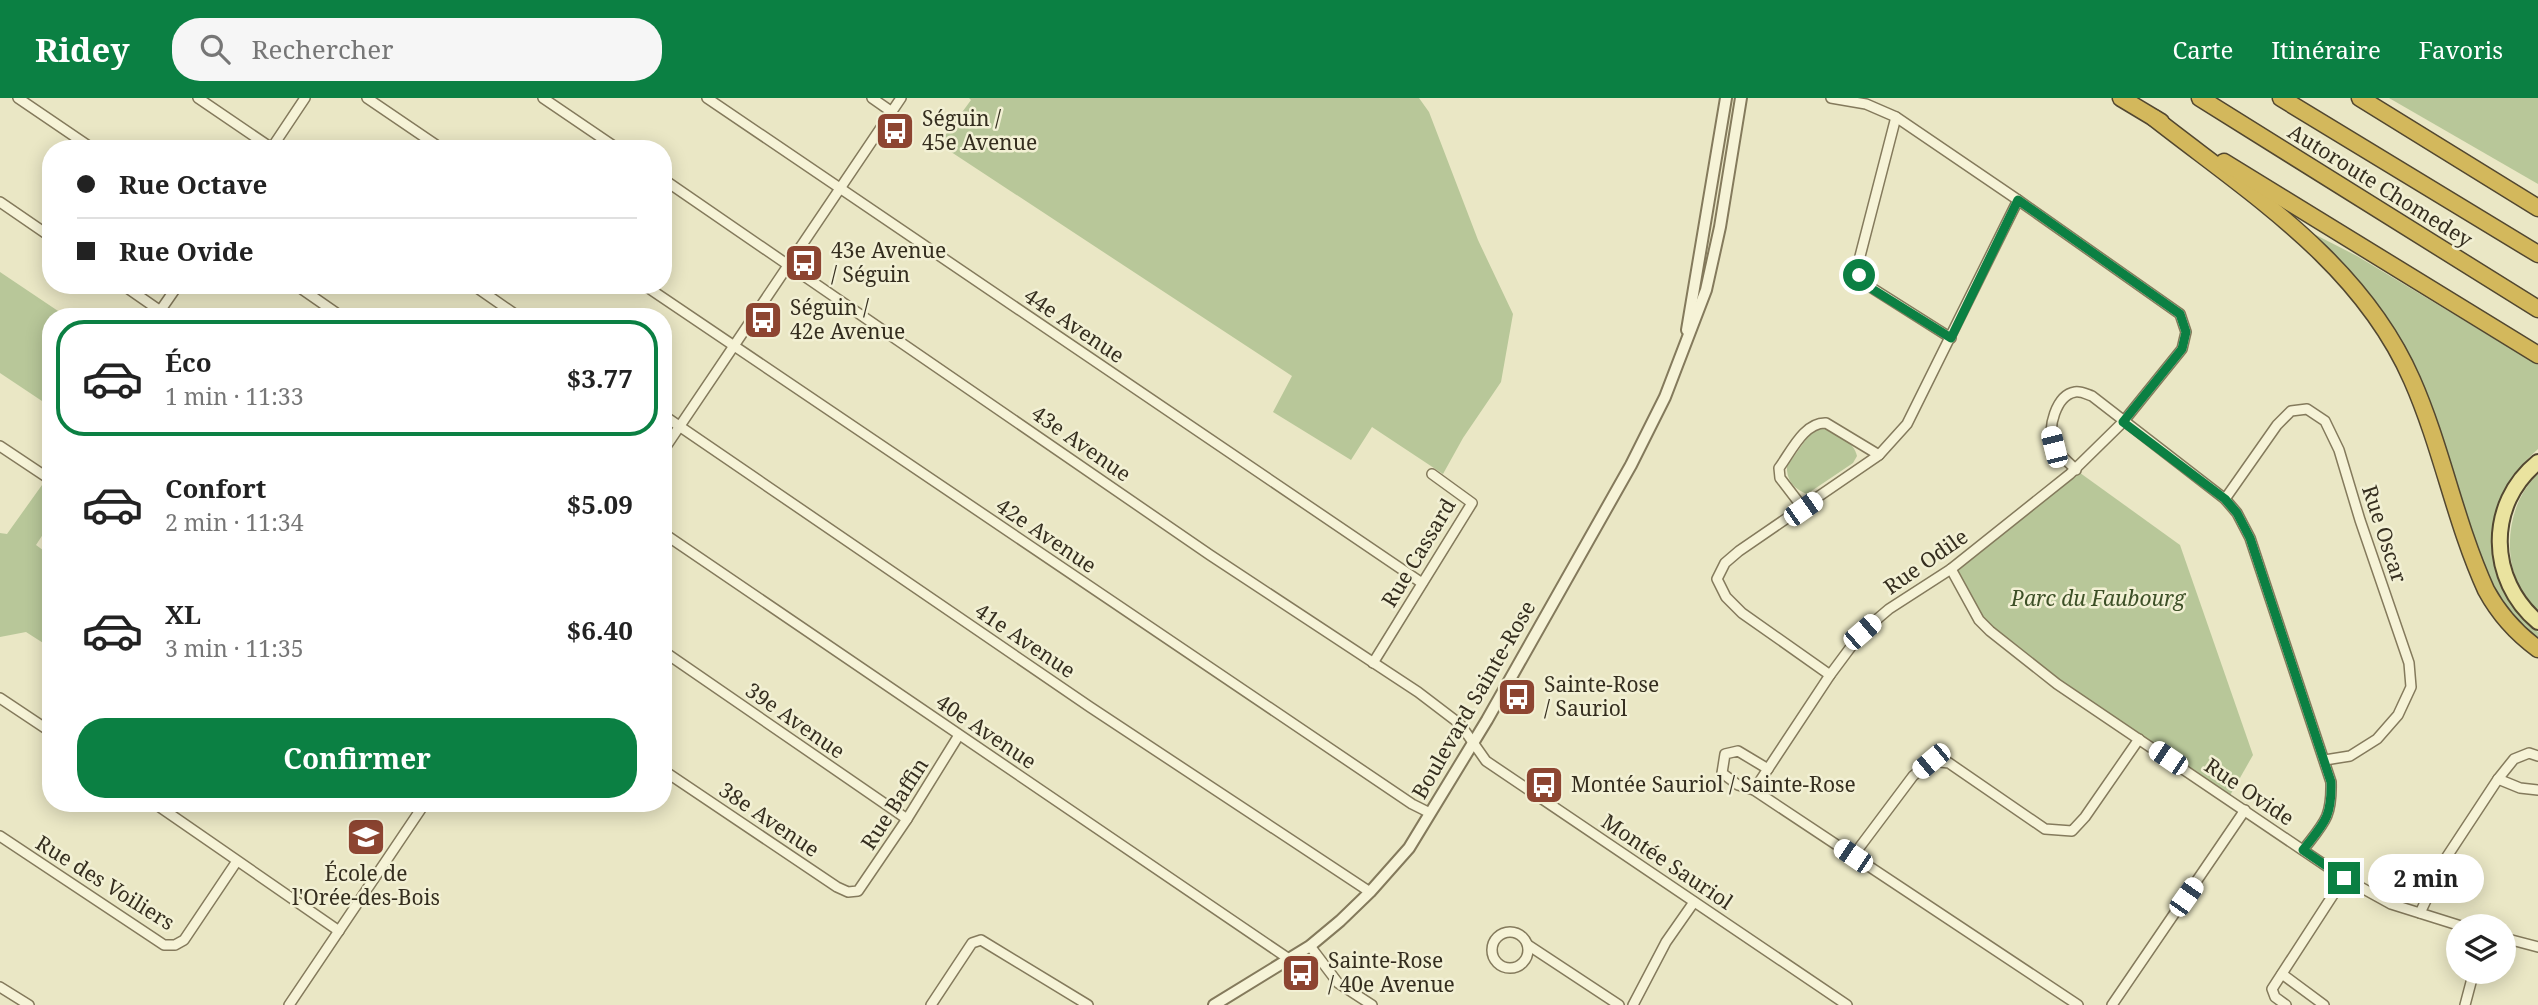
<!DOCTYPE html>
<html lang="fr">
<head>
<meta charset="utf-8">
<style>
	:root { --surface:#fff; --page:#f6f6f6; --text:#222; --muted:#767676; --line:#e0e0e0; --accent:#0b8043 }
	body { margin:0; font-family:"Noto Serif",serif; background:var(--page); color:var(--text); height:100vh; display:flex; flex-direction:column; font-size:26px; white-space:nowrap }
	* { box-sizing:border-box; margin:0 }
	p { font-size:23px; color:var(--muted) }
	.icon { flex:none; width:38px; height:38px; fill:none; stroke:currentColor; stroke-width:2; stroke-linecap:round; stroke-linejoin:round }
	.map { position:relative; flex:1; overflow:hidden }
	.details { position:absolute; left:42px; top:210px; width:630px; height:504px; display:flex; flex-direction:column; background:var(--surface); border-radius:28px; box-shadow:0 4px 18px #0003 }
	.details>* { flex:none }
	.guide { position:absolute; left:42px; top:42px; width:630px; height:154px; border-radius:28px; box-shadow:0 4px 18px #0003; display:grid; align-content:center; height:154px; padding:0 35px; background:var(--surface) }
	.tools { position:absolute; left:2446px; top:816px; display:grid; gap:14px }
	.tools a { display:grid; place-items:center; width:70px; height:70px; border-radius:50%; background:var(--surface); box-shadow:0 4px 18px #0003; font-size:35px }
	.end { position:absolute; width:32px; height:32px; margin:-16px; border:9px solid #0b8043; background:#fff; box-shadow:0 0 0 4px #fff }
	.from { border-radius:50% }
	.bubble { position:absolute; height:49px; border-radius:24px; background:var(--surface); box-shadow:0 4px 18px #0003; font-size:23px; font-weight:700; line-height:49px; text-align:center }
	.car { position:absolute; width:21px; height:42px; margin:-21px -10px; border-radius:9px; box-shadow:0 0 5px 2px #0007; background:linear-gradient(#fff 24%,#345 0 40%,#fff 0 76%,#345 0 86%,#fff 0) }
	.guide b { display:flex; align-items:center; gap:24px; height:66px; font-size:26px }
	.guide b+b { border-top:2px solid var(--line) }
	.guide i { width:18px; height:18px; background:var(--text) }
	ul { padding:12px 0 0; list-style:none }
	li { display:flex; align-items:center; gap:21px; height:116px; margin:0 14px 10px; padding:0 21px; border:4px solid transparent; border-radius:28px }
	li div { flex:1 }
	li b { display:block; font-size:26px }
	li em { font-style:normal; font-weight:700 }
	li.selected { border-color:var(--accent) }
	li>.icon { width:63px; height:63px; stroke-width:1.5 }
	.action { display:flex; gap:14px; margin-top:auto; padding:14px 35px }
	.action a { flex:1; height:80px; border-radius:28px; background:var(--accent); color:#fff; font-size:28px; font-weight:700; line-height:80px; text-align:center }
	header { display:flex; align-items:center; gap:42px; box-sizing:border-box; height:98px; padding:0 35px; background:var(--accent); color:#fff }
	header strong { font-size:33px }
	nav { display:flex; gap:38px; margin-inline-start:auto; font-size:24px }
	.search { width:490px; height:63px; background:var(--page); display:flex; align-items:center; gap:18px; box-sizing:border-box; padding:0 24px; border-radius:28px; color:var(--muted); font-size:26px }
	.map>svg:first-child { display:block }
	.green { fill:#b8c799 }
	.lines { fill:none; stroke-linecap:round; stroke-linejoin:round }
	.minor-casing { stroke:#847a5c; stroke-width:12 }
	.tertiary-casing { stroke:#847a5c; stroke-width:14 }
	.primary-casing { stroke:#524730; stroke-width:18 }
	.motorway-casing { stroke:#524730; stroke-width:19 }
	.minor { stroke:#f6f3d7; stroke-width:9 }
	.tertiary { stroke:#f6f3d7; stroke-width:10 }
	.primary { stroke:#eae39f; stroke-width:14 }
	.motorway { stroke:#d3b85c; stroke-width:16 }
	.route { stroke:#0b8043; stroke-width:9 }
	.labels { text-anchor:middle; stroke-width:5; stroke-linejoin:round; paint-order:stroke }
	.poi-label { font-size:21px; fill:#352e1f; stroke:#f2f0d4; text-anchor:start }
	.street-label { font-size:21px; fill:#352e1f; stroke:#f2f0d4 }
	.park-label { font-size:21px; font-style:italic; fill:#3d5027; stroke:#f2f0d4 }
</style>
</head>
<body>
<header>
<strong>Ridey</strong>
<div class="search"><svg class="icon" aria-label="search" viewBox="0 0 24 24"><circle cx="10" cy="10" r="6"/><path d="M15 15l6 6"/></svg>Rechercher</div>
<nav><a>Carte</a><a>Itinéraire</a><a>Favoris</a></nav>
</header>
<div class="map">
<svg width="2538" height="907" viewBox="0 0 2538 907">
	<rect width="100%" height="100%" fill="#eae7c5"/>
	<g class="green">
		<path d="M969 0H1419L1429 14 1478 142 1513 216 1501 284 1463 340 1443 376 1372 329 1351 362 1273 314 1292 278 939 46 971 2Z"/>
		<path d="M2389 0H2538V86Z"/>
		<path d="M2310 134 2357 158 2538 267V351C2479 402 2474 485 2538 534V540L2507 513 2489 485 2437 325 2418 274 2378 209 2346 169Z"/>
		<path d="M0 174 67 219H51V309L0 275Z"/>
		<path d="M1819 329C1834 331 1854 344 1857 358L1853 365 1807 396C1794 391 1786 382 1787 368L1812 333Z"/>
		<path d="M2076 372 2180 447 2253 657 2228 701 2147 647 1990 533 1951 471Z"/>
		<path d="M2538 376V513C2499 480 2502 409 2538 376Z"/>
		<path d="M42 387 51 393V424L36 447 51 458V550L26 534 0 539V435L7 436Z"/>
	</g>
	<g class="lines">
		<g class="minor-casing">
			<g id="minor">
				<path d="M18 0 93 51"/>
				<path d="M198 0 273 51"/>
				<path d="M367 0 442 51"/>
				<path d="M543 0 618 51"/>
				<path d="M707 0 1422 485"/>
				<path d="M872 0 892 14"/>
				<path d="M1896 19 1858 166 1859 177 1864 185 1951 240"/>
				<path d="M271 51 305 0"/>
				<path d="M663 81 1210 457 1418 594 1460 626 1486 663 1847 907"/>
				<path d="M0 104 51 139"/>
				<path d="M123 187 169 219"/>
				<path d="M296 187 342 219"/>
				<path d="M473 187 519 219"/>
				<path d="M644 187 1412 706 1430 715"/>
				<path d="M160 213 178 187"/>
				<path d="M663 317 1090 609 1370 794"/>
				<path d="M0 348 51 382"/>
				<path d="M663 353 901 0"/>
				<path d="M2076 372C2069 364 2057 356 2053 346 2047 331 2056 297 2075 294 2081 293 2086 296 2092 298L2225 401 2237 415 2250 440 2331 684C2332 720 2324 725 2303 752"/>
				<path d="M2225 401 2277 327 2291 313 2307 311 2325 323 2339 352 2360 422 2409 565 2411 589 2398 617 2377 641 2350 658 2325 662"/>
				<path d="M1803 410 1780 380 1779 370C1791 354 1804 324 1826 325L1879 357"/>
				<path d="M663 435 1289 861"/>
				<path d="M1951 471 1979 522 1990 533 2057 586 2344 780 2391 806 2461 828"/>
				<path d="M663 553 907 721"/>
				<path d="M1373 565 1472 405 1432 376"/>
				<path d="M1830 577 1742 515 1726 499 1717 481 1725 465 1739 453 1879 357 1907 326 2018 102"/>
				<path d="M0 600 51 634"/>
				<path d="M1768 671 1738 653 1725 656 1722 675 1738 687 1754 692 2078 907"/>
				<path d="M663 672 837 789 848 794 858 793 907 721 959 637"/>
				<path d="M2498 681 2520 690 2538 692"/>
				<path d="M1754 692 1830 577 1862 534 1889 511 1951 471 2070 376 2123 324 2182 251 2186 234 2180 216 2018 102 1896 19 1866 6 1831 0"/>
				<path d="M154 705 339 833"/>
				<path d="M0 738 164 847H175L184 842 237 763"/>
				<path d="M1853 758 1913 678 1931 663 1949 665 2045 731 2072 733 2085 719 2139 641"/>
				<path d="M2420 815 2446 760 2498 681 2514 661 2529 655 2538 658"/>
				<circle cx="1510" cy="852" r="18"/>
				<path d="M2504 840 2538 849"/>
				<path d="M1528 847 1619 907"/>
				<path d="M1310 848 1338 885 1372 907"/>
				<path d="M2282 876 2324 907"/>
				<path d="M0 889 29 907"/>
				<path d="M289 907 425 705"/>
				<path d="M931 907 972 845 981 842 1088 907"/>
				<path d="M1633 907 1666 844 1694 804"/>
				<path d="M2112 907 2245 712"/>
				<path d="M2286 907 2275 899 2272 891 2344 780"/>
				<path d="M2465 907 2474 873"/>
			</g>
		</g>
		<g class="tertiary-casing">
			<g id="tertiary">
				<path d="M1687 232 1726 0"/>
				<path d="M1214 907 1310 848 1340 823 1370 794 1409 750 1487 622 1631 367 1665 299 1706 192 1720 129 1741 0"/>
			</g>
		</g>
		<g class="primary-casing">
			<path id="primary" d="M2538 364C2486 406 2488 482 2538 524"/>
		</g>
		<g class="motorway-casing">
			<g id="motorway">
				<path d="M2121 0 2161 24"/>
				<path d="M2200 0 2538 211"/>
				<path d="M2281 0 2538 156"/>
				<path d="M2360 0 2538 110"/>
				<path d="M2154 20C2251 96 2361 165 2412 282 2442 350 2455 424 2486 492 2499 516 2516 535 2538 551"/>
				<path d="M2224 64 2538 257"/>
			</g>
		</g>
		<use href="#minor" class="minor"/>
		<use href="#tertiary" class="tertiary"/>
		<use href="#primary" class="primary"/>
		<use href="#motorway" class="motorway"/>
	</g>
	<g class="lines">
		<path class="route" d="M1859 177 1864 185 1869 189 1951 240 2018 102 2180 216 2186 234 2182 251 2123 324 2225 401 2237 415 2250 440 2331 684C2332 720 2324 725 2303 752L2344 780"/>
	</g>
	<defs>
		<g id="bus-square" transform="scale(2.0125)"><rect x="-9" y="-9" width="18" height="18" rx="4" fill="#8d4531" stroke="#f2f0d4"/><path d="M-5-6H5V4H4V6H2V4H-2V6H-4V4H-5ZM-3.5-4V0h7V-4ZM-3.5 1.2v1.5H-2V1.2ZM2 1.2v1.5H3.5V1.2Z" fill="#fff"/></g>
		<g id="school-square" transform="scale(2.0125)"><rect x="-9" y="-9" width="18" height="18" rx="4" fill="#8d4531" stroke="#f2f0d4"/><path d="M0-5L7-2L0 1L-7-2ZM-4 1L0 2.5L4 1V4Q0 6-4 4Z" fill="#fff"/></g>
	</defs>
	<g fill-rule="evenodd">
		<use href="#bus-square" x="895" y="33"/>
		<use href="#bus-square" x="804" y="165"/>
		<use href="#bus-square" x="763" y="222"/>
		<use href="#bus-square" x="1517" y="599"/>
		<use href="#bus-square" x="1544" y="687"/>
		<use href="#school-square" x="366" y="739"/>
		<use href="#bus-square" x="1301" y="875"/>
	</g>
	<g class="labels">
		<g class="poi-label">
			<text x="922" y="28">Séguin /<tspan x="922" dy="24">45e Avenue</tspan></text>
			<text x="831" y="160">43e Avenue<tspan x="831" dy="24">/ Séguin</tspan></text>
			<text x="790" y="217">Séguin /<tspan x="790" dy="24">42e Avenue</tspan></text>
			<text x="1544" y="594">Sainte-Rose<tspan x="1544" dy="24">/ Sauriol</tspan></text>
			<text x="1571" y="694">Montée Sauriol / Sainte-Rose</text>
			<text x="366" y="783" text-anchor="middle">École de<tspan x="366" dy="24">l'Orée-des-Bois</tspan></text>
			<text x="1328" y="870">Sainte-Rose<tspan x="1328" dy="24">/ 40e Avenue</tspan></text>
		</g>
		<g class="street-label">
			<text transform="translate(2380 88) rotate(32)" y="7">Autoroute Chomedey</text>
			<text transform="translate(1074 228) rotate(34)" y="7">44e Avenue</text>
			<text transform="translate(1081 346) rotate(35)" y="7">43e Avenue</text>
			<text transform="translate(2384 436) rotate(72)" y="7">Rue Oscar</text>
			<text transform="translate(1046 438) rotate(34)" y="7">42e Avenue</text>
			<text transform="translate(1419 455) rotate(-59)" y="7">Rue Cassard</text>
			<text transform="translate(1926 464) rotate(-35)" y="7">Rue Odile</text>
			<text transform="translate(1025 543) rotate(34)" y="7">41e Avenue</text>
			<text transform="translate(1474 602) rotate(-60)" y="7">Boulevard Sainte-Rose</text>
			<text transform="translate(795 623) rotate(35)" y="7">39e Avenue</text>
			<text transform="translate(986 634) rotate(34)" y="7">40e Avenue</text>
			<text transform="translate(2249 694) rotate(34)" y="7">Rue Ovide</text>
			<text transform="translate(895 706) rotate(-57)" y="7">Rue Baffin</text>
			<text transform="translate(769 722) rotate(34)" y="7">38e Avenue</text>
			<text transform="translate(1667 764) rotate(34)" y="7">Montée Sauriol</text>
			<text transform="translate(105 785) rotate(32)" y="7">Rue des Voiliers</text>
		</g>
		<g class="park-label">
			<text x="2098" y="508">Parc du Faubourg</text>
		</g>
	</g>
</svg>
<div class="tools">
<a><svg class="icon" aria-label="layers" viewBox="0 0 24 24"><path d="M12 4l9 5-9 5-9-5zM3 14l9 5 9-5"/></svg></a>
</div>
<i class="end from" style="left:1859px;top:177px"></i>
<i class="end" style="left:2344px;top:780px"></i>
<div class="bubble" style="left:2368px;top:756px;width:116px">2 min</div>
<i class="car" style="left:2054px;top:349px;rotate:346deg"></i>
<i class="car" style="left:1803px;top:411px;rotate:55deg"></i>
<i class="car" style="left:1862px;top:534px;rotate:49deg"></i>
<i class="car" style="left:2168px;top:660px;rotate:304deg"></i>
<i class="car" style="left:1931px;top:663px;rotate:230deg"></i>
<i class="car" style="left:1853px;top:758px;rotate:304deg"></i>
<i class="car" style="left:2186px;top:799px;rotate:35deg"></i>
<div class="guide">
<b><i class="from"></i>Rue Octave</b>
<b><i></i>Rue Ovide</b>
</div>
<section class="details">
<ul>
<li class="selected"><svg class="icon" aria-label="car" viewBox="0 0 24 24"><path d="M5 17H2v-5l4-1 3-4h7l3 4 3 1v5h-3M9 17h6M6 11h13"/><circle cx="7" cy="17" r="2"/><circle cx="17" cy="17" r="2"/></svg><div><b>Éco</b><p>1 min · 11:33</p></div><em>$3.77</em></li>
<li><svg class="icon" aria-label="car" viewBox="0 0 24 24"><path d="M5 17H2v-5l4-1 3-4h7l3 4 3 1v5h-3M9 17h6M6 11h13"/><circle cx="7" cy="17" r="2"/><circle cx="17" cy="17" r="2"/></svg><div><b>Confort</b><p>2 min · 11:34</p></div><em>$5.09</em></li>
<li><svg class="icon" aria-label="car" viewBox="0 0 24 24"><path d="M5 17H2v-5l4-1 3-4h7l3 4 3 1v5h-3M9 17h6M6 11h13"/><circle cx="7" cy="17" r="2"/><circle cx="17" cy="17" r="2"/></svg><div><b>XL</b><p>3 min · 11:35</p></div><em>$6.40</em></li>
</ul>
<div class="action"><a>Confirmer</a></div>
</section>
</div>
</body>
</html>
